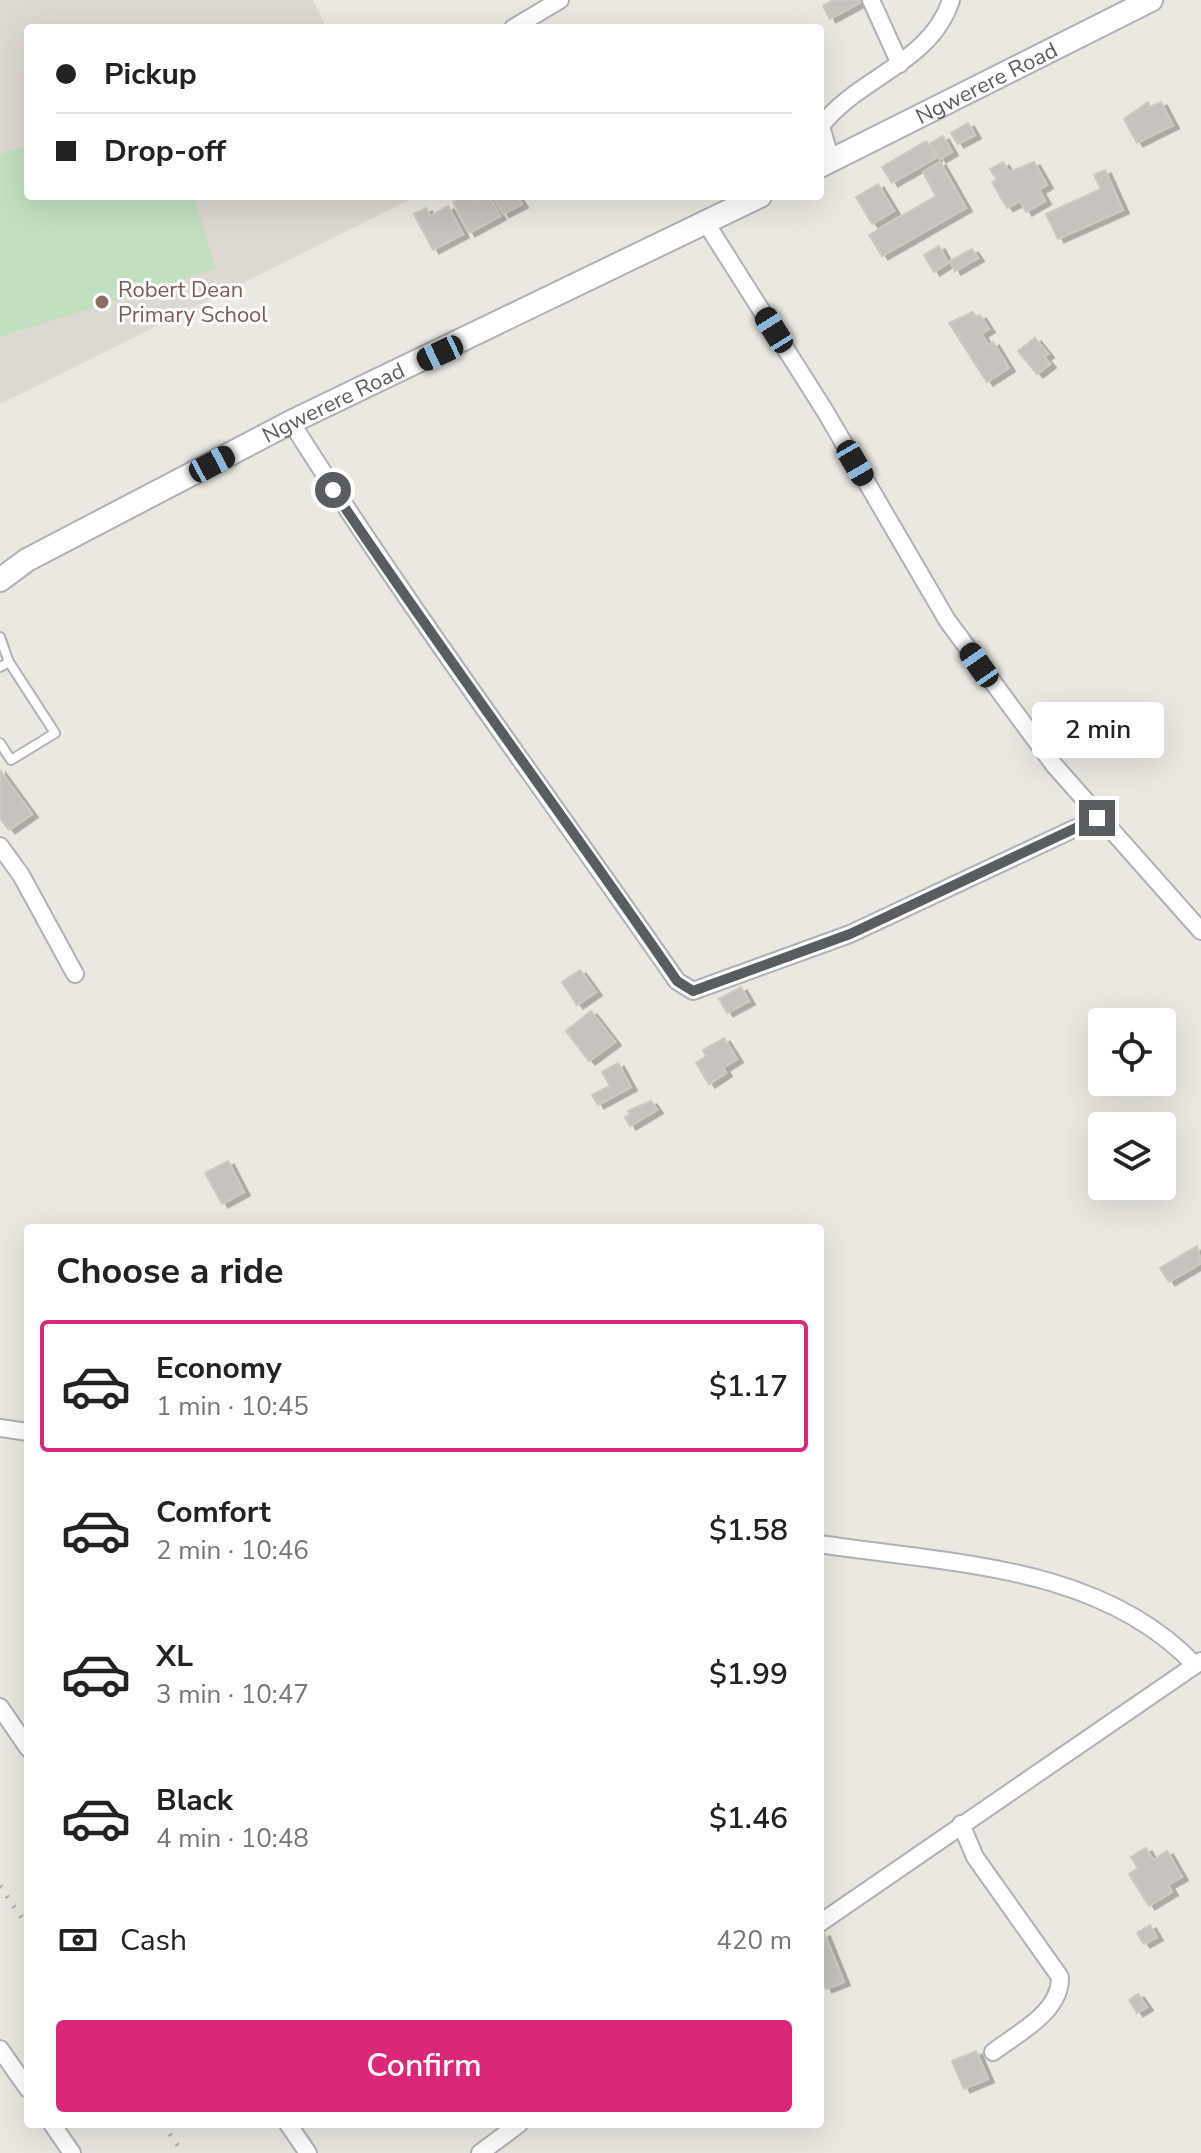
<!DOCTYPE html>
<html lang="en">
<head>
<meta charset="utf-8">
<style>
	:root { --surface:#fff; --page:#f6f6f6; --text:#222; --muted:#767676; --line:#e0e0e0; --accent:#db2777 }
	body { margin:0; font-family:"Nunito Sans",sans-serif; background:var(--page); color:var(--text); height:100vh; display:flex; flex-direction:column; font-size:30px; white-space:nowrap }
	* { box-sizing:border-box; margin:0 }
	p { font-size:26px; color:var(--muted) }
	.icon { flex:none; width:44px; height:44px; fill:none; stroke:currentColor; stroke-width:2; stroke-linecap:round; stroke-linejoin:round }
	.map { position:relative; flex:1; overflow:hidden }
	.drawer { position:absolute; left:24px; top:1224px; width:800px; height:904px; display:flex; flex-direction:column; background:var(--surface); border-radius:8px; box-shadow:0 8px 32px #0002 }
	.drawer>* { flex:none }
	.guide { position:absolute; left:24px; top:24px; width:800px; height:176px; border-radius:8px; box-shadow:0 8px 32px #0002; display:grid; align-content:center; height:176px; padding:0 32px; background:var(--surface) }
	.buttons { position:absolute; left:1088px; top:1008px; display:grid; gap:16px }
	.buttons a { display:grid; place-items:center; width:88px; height:88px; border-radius:8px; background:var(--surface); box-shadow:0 8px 32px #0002; font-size:40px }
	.end { position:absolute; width:36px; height:36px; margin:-18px; border:10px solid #595d60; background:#fff; box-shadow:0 0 0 4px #fff }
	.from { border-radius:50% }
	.bubble { position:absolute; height:56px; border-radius:8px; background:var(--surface); box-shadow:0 8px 32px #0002; font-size:26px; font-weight:600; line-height:56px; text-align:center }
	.car { position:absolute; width:24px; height:48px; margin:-24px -12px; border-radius:10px; box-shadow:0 0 6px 2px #0007; background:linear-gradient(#222 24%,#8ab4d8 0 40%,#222 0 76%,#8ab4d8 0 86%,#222 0) }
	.guide b { display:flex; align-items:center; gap:28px; height:76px; font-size:30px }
	.guide b+b { border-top:2px solid var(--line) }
	.guide i { width:20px; height:20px; background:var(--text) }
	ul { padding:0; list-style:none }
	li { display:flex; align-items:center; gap:24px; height:132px; margin:0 16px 12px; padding:0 16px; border:4px solid transparent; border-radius:8px }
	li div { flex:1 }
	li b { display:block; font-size:30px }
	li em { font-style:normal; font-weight:600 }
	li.selected { border-color:var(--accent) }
	li>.icon { width:72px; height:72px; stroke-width:1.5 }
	h2 { padding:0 32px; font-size:36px; line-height:96px }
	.pay { display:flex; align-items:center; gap:20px; height:88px; padding:0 32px; font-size:30px }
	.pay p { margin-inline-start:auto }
	.action { display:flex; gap:16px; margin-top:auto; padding:16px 32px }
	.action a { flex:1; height:92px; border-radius:8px; background:var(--accent); color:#fff; font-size:32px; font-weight:600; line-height:92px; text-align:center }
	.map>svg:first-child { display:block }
	.education { fill:#ddd9d2 }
	.green { fill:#c2e0bf }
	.building { fill:#c6c3be; stroke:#cec9c0; stroke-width:2; filter:url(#shadow) }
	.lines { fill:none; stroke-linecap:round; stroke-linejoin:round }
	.service-casing { stroke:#aeb2b5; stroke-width:12 }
	.minor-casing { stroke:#aeb2b5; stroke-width:20 }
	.secondary-casing { stroke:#adb1b5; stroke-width:26 }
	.service { stroke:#fff; stroke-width:8 }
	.minor { stroke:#fff; stroke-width:16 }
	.secondary { stroke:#fff; stroke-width:22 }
	.rail { stroke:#afb0b0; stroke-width:5; stroke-dasharray:2 10; stroke-linecap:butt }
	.route { stroke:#595d60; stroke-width:10 }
	.education-dot { fill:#8d6e63; stroke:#fff; stroke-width:3 }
	.labels { text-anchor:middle; stroke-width:6; stroke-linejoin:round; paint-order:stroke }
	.street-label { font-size:22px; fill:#595d60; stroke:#fff }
	.education-label { font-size:22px; fill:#785e54; stroke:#fff; text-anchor:start }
</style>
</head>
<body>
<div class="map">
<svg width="1201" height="2153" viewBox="0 0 1201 2153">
	<defs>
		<filter id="shadow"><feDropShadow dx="6" dy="3.5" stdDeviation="0" flood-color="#0004"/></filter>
	</defs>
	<rect width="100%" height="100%" fill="#eae8e1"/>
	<path class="education" d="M0 0H313L326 28H28V196H407L409 200 0 404Z"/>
	<path class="green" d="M28 146V196H194L216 269 0 337V154Z"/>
	<g class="building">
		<path d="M833 0H860L861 2 830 19 823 6Z"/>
		<path d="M1148 102 1150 107 1161 102 1173 125 1137 143 1124 119Z"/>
		<path d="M968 123 975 135 958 144 951 133Z"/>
		<path d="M943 136 952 152 940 159 930 143Z"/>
		<path d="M926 141 936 158 892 183 882 167Z"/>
		<path d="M940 162 966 208 882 256 869 235 936 196 923 172Z"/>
		<path d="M1003 162 1009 172 1034 162 1047 185 1039 190 1045 201 1026 212 1020 201 1007 208 992 182 997 180 990 169Z"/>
		<path d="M1105 170 1123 210 1058 239 1046 214 1101 189 1094 175Z"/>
		<path d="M878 184 894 211 872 224 856 197Z"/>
		<path d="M464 196H472L476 202 489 196 500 216 469 233 453 202Z"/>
		<path d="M493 196H517L522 204 503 214Z"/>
		<path d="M448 206 463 234 433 250 414 214 426 208 430 216Z"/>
		<path d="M939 246 948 263 934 272 924 255Z"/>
		<path d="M972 249 978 258 955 271 950 261Z"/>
		<path d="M973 312 976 317 980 315 989 329 981 334 989 345 993 342 1009 368 987 382 949 323Z"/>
		<path d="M1035 338 1048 354 1044 357 1050 364 1037 374 1018 351Z"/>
		<path d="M0 770 32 814 9 830 0 818Z"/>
		<path d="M580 970 596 992 577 1005 562 982Z"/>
		<path d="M741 987 749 1001 727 1013 719 999Z"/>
		<path d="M591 1011 615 1042 589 1061 566 1031Z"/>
		<path d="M724 1038 737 1059 723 1068 726 1073 709 1084 696 1063 706 1056 703 1050Z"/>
		<path d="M618 1063 631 1087 598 1105 592 1095 610 1086 602 1072Z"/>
		<path d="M651 1101 657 1110 630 1126 625 1117 630 1114 628 1111Z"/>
		<path d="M228 1161 244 1192 222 1204 205 1173Z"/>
		<path d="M1197 1246 1201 1263 1169 1282 1160 1268Z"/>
		<path d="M1146 1848 1153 1860 1167 1851 1182 1877 1168 1885 1172 1892 1149 1906 1129 1874 1138 1868 1131 1857Z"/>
		<path d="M1150 1925 1157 1937 1144 1944 1137 1933Z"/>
		<path d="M824 1933 844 1982 826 1989 820 1974V1935Z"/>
		<path d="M1138 1994 1147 2007 1137 2013 1129 2000Z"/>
		<path d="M976 2051 988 2079 964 2089 952 2061Z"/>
	</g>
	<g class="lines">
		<g class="service-casing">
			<g id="service">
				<path d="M0 637 9 662 0 667"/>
				<path d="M0 743 11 760 55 733 9 662"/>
			</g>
		</g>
		<g class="minor-casing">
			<g id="minor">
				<path d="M871 0 900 64"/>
				<path d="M513 28 560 0"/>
				<path d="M831 161 821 126C858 77 931 63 951 0"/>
				<path d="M706 223 825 411 947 620 1054 765 1201 931"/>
				<path d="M291 422C412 614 548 795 677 981L693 991 850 934 1097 818"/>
				<path d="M0 846 21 875 75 974"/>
				<path d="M0 1428 28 1432"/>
				<path d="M820 1544C949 1564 1099 1564 1195 1665"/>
				<path d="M0 1707 28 1748"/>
				<path d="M961 1824 975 1857 1060 1977C1061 2012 1018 2033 993 2052"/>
				<path d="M820 1923 1201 1661"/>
				<path d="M0 2049 28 2089"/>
				<path d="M52 2124 72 2153"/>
				<path d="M288 2124 308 2153"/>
				<path d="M480 2153 519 2124"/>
			</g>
		</g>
		<g class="secondary-casing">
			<g id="secondary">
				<path id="s1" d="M820 166 1151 0"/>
				<path id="s2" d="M0 580 27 560 291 422 760 196"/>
			</g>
		</g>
		<use href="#service" class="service"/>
		<use href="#minor" class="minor"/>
		<use href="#secondary" class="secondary"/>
		<g class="rail">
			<path d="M0 1886 28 1927"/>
			<path d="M163 2124 183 2153"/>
		</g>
	</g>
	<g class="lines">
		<path class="route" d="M333 490C444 656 564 816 677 981L693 991 850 934 1097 818"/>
	</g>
	<circle class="education-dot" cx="102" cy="302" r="8"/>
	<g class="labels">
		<g class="street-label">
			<text dy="8" stroke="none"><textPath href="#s1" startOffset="186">Ngwerere Road</textPath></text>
			<text dy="8" stroke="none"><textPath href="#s2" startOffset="378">Ngwerere Road</textPath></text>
		</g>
		<g class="education-label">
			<text x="118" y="297">Robert Dean<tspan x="118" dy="25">Primary School</tspan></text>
		</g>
	</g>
</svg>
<div class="buttons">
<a><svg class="icon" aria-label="locate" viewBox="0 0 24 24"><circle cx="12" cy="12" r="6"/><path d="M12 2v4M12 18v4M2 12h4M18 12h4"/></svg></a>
<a><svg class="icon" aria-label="layers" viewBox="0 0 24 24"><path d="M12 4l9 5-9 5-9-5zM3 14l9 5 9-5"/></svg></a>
</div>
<i class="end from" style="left:333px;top:490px"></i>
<i class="end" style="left:1097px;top:818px"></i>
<div class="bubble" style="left:1032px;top:702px;width:132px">2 min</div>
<i class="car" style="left:774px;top:330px;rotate:328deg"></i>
<i class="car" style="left:440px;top:353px;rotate:245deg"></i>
<i class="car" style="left:855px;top:463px;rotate:150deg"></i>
<i class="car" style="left:212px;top:464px;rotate:62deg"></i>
<i class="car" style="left:979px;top:665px;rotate:325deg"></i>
<div class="guide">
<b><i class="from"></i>Pickup</b>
<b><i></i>Drop-off</b>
</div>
<section class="drawer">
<h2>Choose a ride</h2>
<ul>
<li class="selected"><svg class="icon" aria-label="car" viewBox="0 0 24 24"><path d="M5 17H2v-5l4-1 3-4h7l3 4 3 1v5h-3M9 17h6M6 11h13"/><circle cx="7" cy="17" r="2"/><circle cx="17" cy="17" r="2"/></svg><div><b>Economy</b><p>1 min · 10:45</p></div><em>$1.17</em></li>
<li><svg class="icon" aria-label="car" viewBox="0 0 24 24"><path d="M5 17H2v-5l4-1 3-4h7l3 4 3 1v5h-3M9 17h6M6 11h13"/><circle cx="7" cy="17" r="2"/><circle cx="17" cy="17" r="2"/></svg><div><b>Comfort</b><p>2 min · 10:46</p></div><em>$1.58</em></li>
<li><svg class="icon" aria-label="car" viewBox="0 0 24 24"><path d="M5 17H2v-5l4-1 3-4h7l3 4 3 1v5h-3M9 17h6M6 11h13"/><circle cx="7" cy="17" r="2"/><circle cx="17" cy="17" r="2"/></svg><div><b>XL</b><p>3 min · 10:47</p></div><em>$1.99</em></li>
<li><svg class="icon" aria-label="car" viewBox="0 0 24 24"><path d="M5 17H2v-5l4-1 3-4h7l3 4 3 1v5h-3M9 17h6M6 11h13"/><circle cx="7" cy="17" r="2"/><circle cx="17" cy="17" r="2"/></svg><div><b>Black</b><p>4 min · 10:48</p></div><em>$1.46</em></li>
</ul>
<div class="pay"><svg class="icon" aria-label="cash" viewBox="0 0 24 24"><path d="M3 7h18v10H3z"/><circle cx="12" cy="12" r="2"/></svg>Cash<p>420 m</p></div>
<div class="action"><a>Confirm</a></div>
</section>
</div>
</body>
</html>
